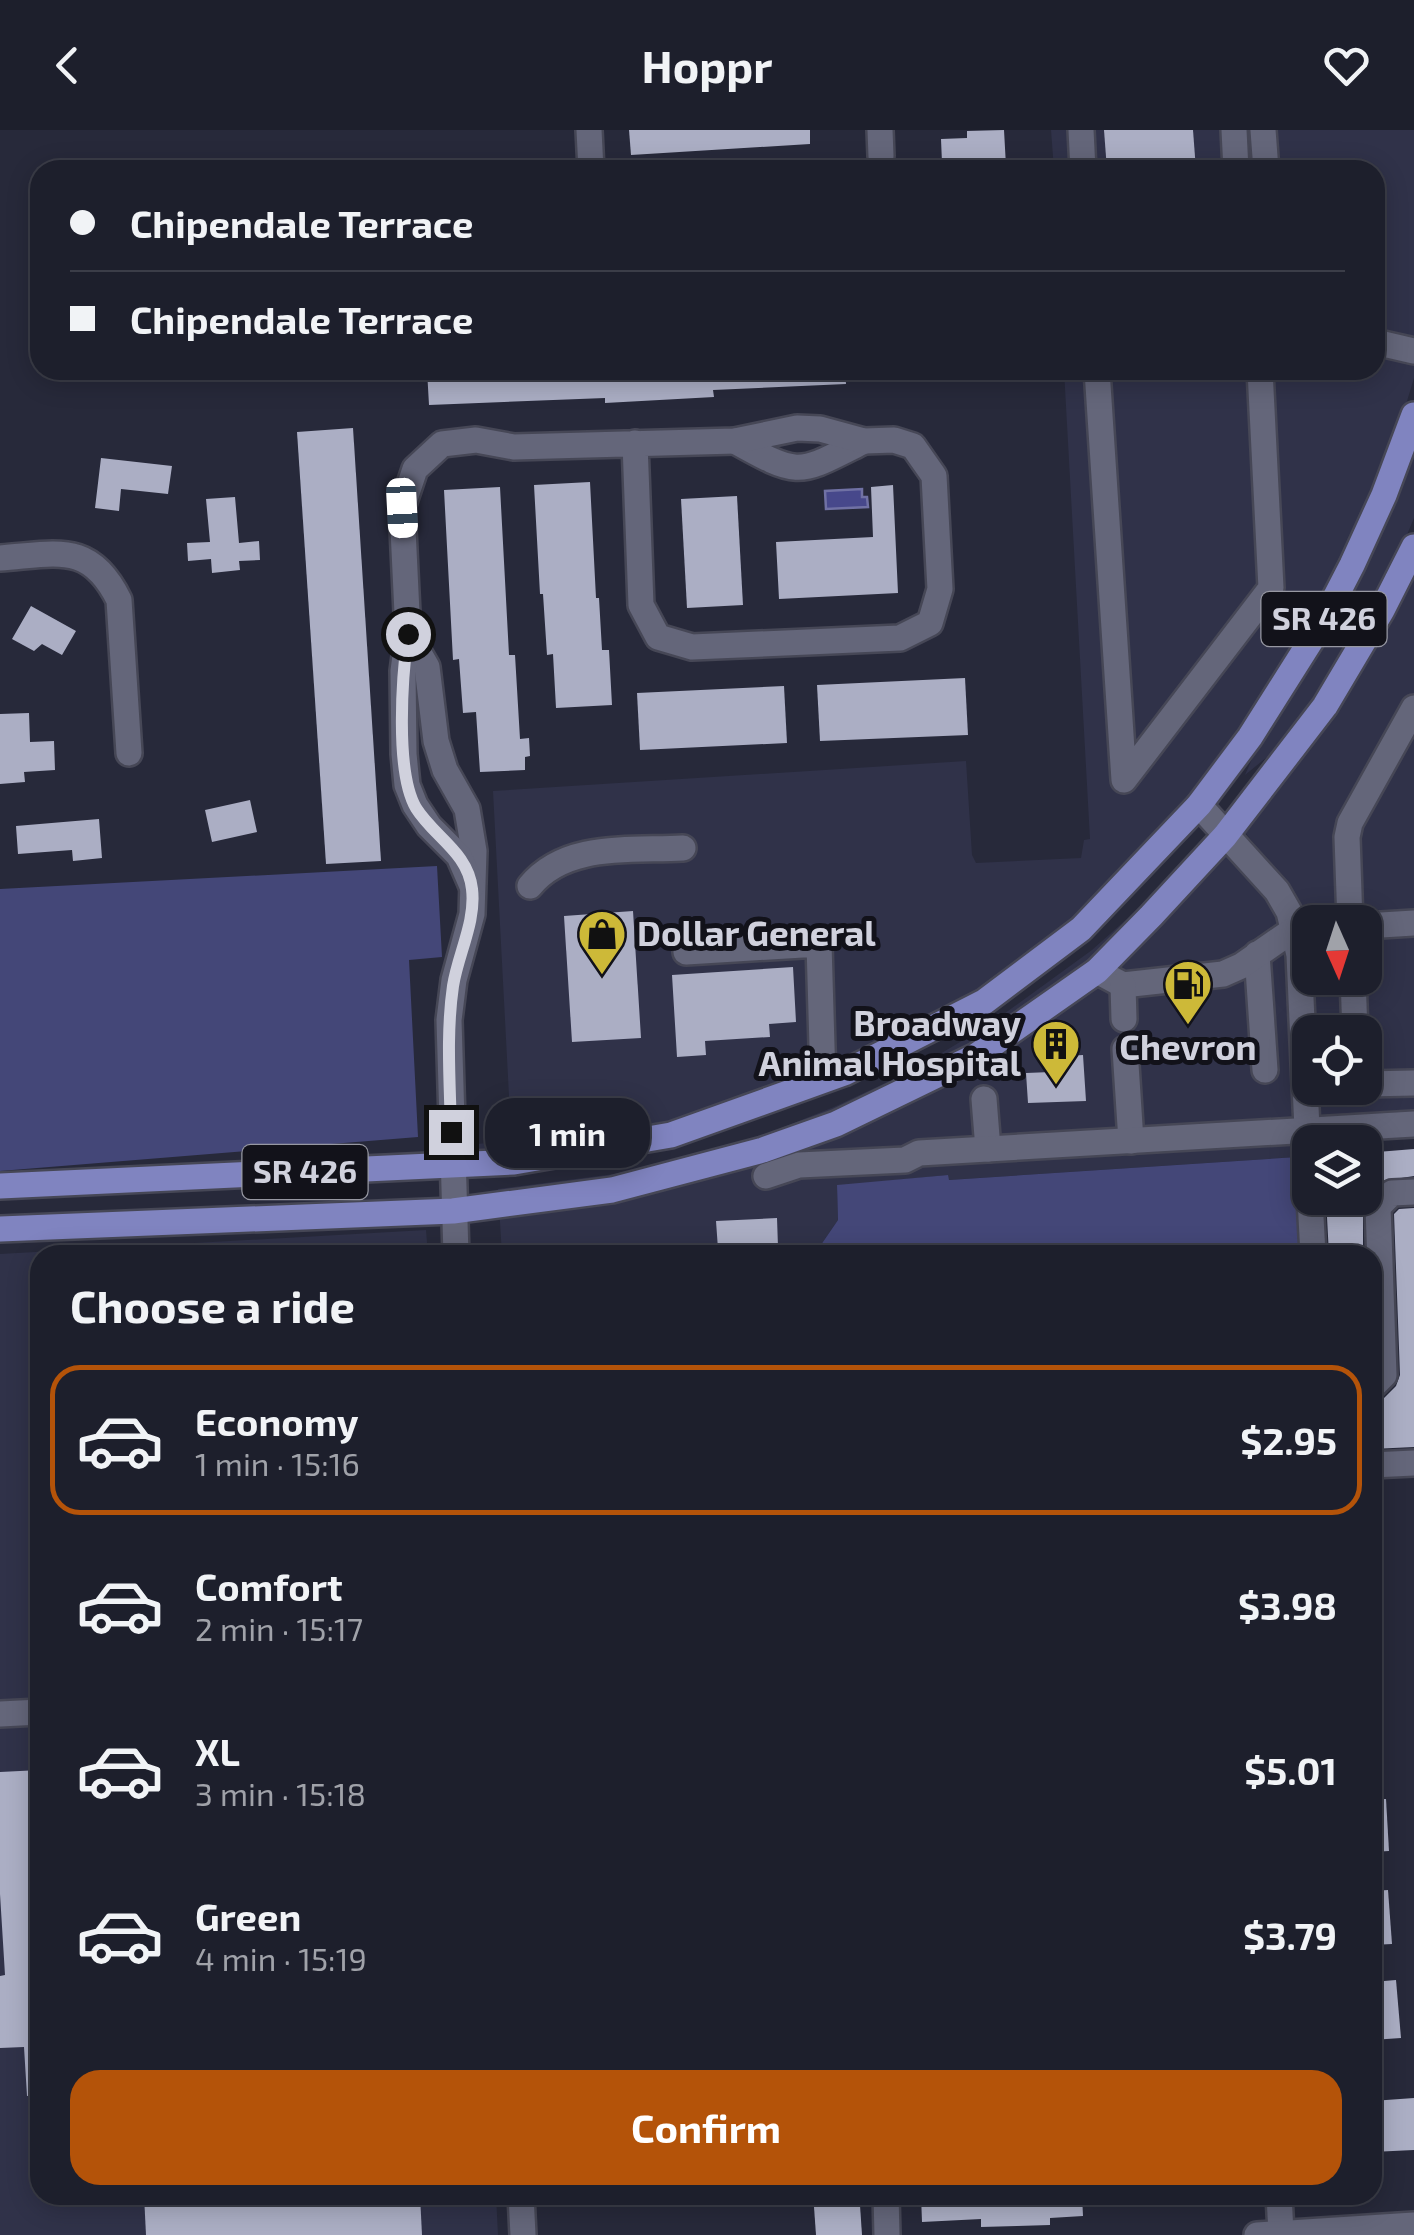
<!DOCTYPE html>
<html lang="en">
<head>
<meta charset="utf-8">
<style>
	:root { --surface:#1d1f2c; --page:#2a2c38; --text:#f1f3f6; --muted:#a0a2a9; --line:#3b3d48; --accent:#b45309 }
	body { margin:0; font-family:"Exo 2",sans-serif; background:var(--page); color:var(--text); height:100vh; display:flex; flex-direction:column; font-size:38px; white-space:nowrap }
	* { box-sizing:border-box; margin:0 }
	p { font-size:32px; color:var(--muted) }
	.icon { flex:none; width:55px; height:55px; fill:none; stroke:currentColor; stroke-width:2; stroke-linecap:round; stroke-linejoin:round }
	.map { position:relative; flex:1; overflow:hidden }
	.panel { position:absolute; left:30px; top:1115px; width:1352px; height:960px; display:flex; flex-direction:column; background:var(--surface); border-radius:30px; box-shadow:0 5px 25px #0003,0 0 0 2px var(--line) }
	.panel>* { flex:none }
	.hud { position:absolute; left:30px; top:30px; width:1355px; height:220px; border-radius:30px; box-shadow:0 5px 25px #0003,0 0 0 2px var(--line); display:grid; align-content:center; height:220px; padding:0 40px; background:var(--surface) }
	.needle { width:65px; rotate:177deg }
	.controls { position:absolute; left:1292px; top:775px; display:grid; gap:20px }
	.controls a { display:grid; place-items:center; width:90px; height:90px; border-radius:20px; background:var(--surface); box-shadow:0 5px 25px #0003,0 0 0 2px var(--line); font-size:50px }
	.end { position:absolute; width:45px; height:45px; margin:-22px; border:12px solid #d0d1dd; background:#111; box-shadow:0 0 0 5px #111 }
	.from { border-radius:50% }
	.bubble { position:absolute; height:70px; border-radius:30px; background:var(--surface); box-shadow:0 5px 25px #0003,0 0 0 2px var(--line); font-size:32px; font-weight:700; line-height:70px; text-align:center }
	.car { position:absolute; width:30px; height:60px; margin:-30px -15px; border-radius:12px; box-shadow:0 0 8px 2px #0007; background:linear-gradient(#fff 24%,#345 0 40%,#fff 0 76%,#345 0 86%,#fff 0) }
	.hud b { display:flex; align-items:center; gap:35px; height:95px; font-size:38px }
	.hud b+b { border-top:2px solid var(--line) }
	.hud i { width:25px; height:25px; background:var(--text) }
	ul { padding:0; list-style:none }
	li { display:flex; align-items:center; gap:30px; height:150px; margin:0 20px 15px; padding:0 20px; border:5px solid transparent; border-radius:30px }
	li div { flex:1 }
	li b { display:block; font-size:38px }
	li em { font-style:normal; font-weight:700 }
	li.current { border-color:var(--accent) }
	li>.icon { width:90px; height:90px; stroke-width:1.5 }
	h2 { padding:0 40px; font-size:45px; line-height:120px }
	.action { display:flex; gap:20px; margin-top:auto; padding:20px 40px }
	.action a { flex:1; height:115px; border-radius:30px; background:var(--accent); color:#fff; font-size:40px; font-weight:700; line-height:115px; text-align:center }
	header { display:flex; justify-content:space-between; align-items:center; height:130px; padding:0 40px; background:var(--surface); font-size:45px; font-weight:700 }
	.map>svg:first-child { display:block }
	.built { fill:#303249 }
	.green { fill:#444778 }
	.water { fill:#47488b; stroke:#7071a4; stroke-width:2.5 }
	.building { fill:#abaec4 }
	.lines { fill:none; stroke-linecap:round; stroke-linejoin:round }
	.minor-casing { stroke:#464756; stroke-width:30 }
	.major-casing { stroke:#464756; stroke-width:30 }
	.path { stroke:#707281; stroke-width:4; stroke-dasharray:10 5; stroke-linecap:butt }
	.minor { stroke:#64667a; stroke-width:25 }
	.major { stroke:#8084c0; stroke-width:25 }
	.route { stroke:#d0d1dd; stroke-width:12 }
	.labels { text-anchor:middle; stroke-width:10; stroke-linejoin:round; paint-order:stroke }
	.shield { fill:#12121a; stroke:#9798a2; stroke-width:2.5 }
	.shield-label { font-size:32px; font-weight:bold; fill:#d0d1dd }
	.poi-label { font-size:35px; font-weight:bold; fill:#d0d1dd; stroke:#12121a; text-anchor:start }
</style>
</head>
<body>
<header><svg class="icon" aria-label="back" viewBox="0 0 24 24"><path d="M15 5l-7 7 7 7"/></svg>Hoppr<svg class="icon" aria-label="heart" viewBox="0 0 24 24"><path d="M12 20l-8-8c-3-5 5-10 8-4 3-6 11-1 8 4z"/></svg></header>
<div class="map">
<svg width="1414" height="2105" viewBox="0 0 1414 2105">
	<rect width="100%" height="100%" fill="#27293a"/>
	<g class="built">
		<path d="M1051 0H1414V248L1404 281 1375 360 1313 487 1208 676 1033 835 760 981 462 1037V1015L503 1012 511 1004 493 661 966 631 972 725 976 733 1081 728 1084 710 1090 709 1064 240H1375V40H1054Z"/>
		<path d="M1414 316V388L1398 426 1316 568 1283 614 1245 645 1259 613 1331 500Z"/>
		<path d="M1414 443V982L1317 988 1316 958H1365V902H1313L1311 848H1365V792H1310V832L1285 753 1232 686Z"/>
		<path d="M1216 701 1269 768 1279 787 1289 827 1296 990 908 1012 909 1036 1297 1014V1027L948 1050V1045L837 1056 838 1090 814 1125H502L498 1059 614 1044 694 1026 766 1004 834 977 915 939 990 894 1092 820 1156 763Z"/>
		<path d="M426 1100 428 1125H40V2065H496L498 2105H0V1124Z"/>
	</g>
	<g class="green">
		<path d="M437 736 442 827 409 830 418 1007 0 1041V759Z"/>
		<path d="M1297 1027 1302 1125H814L838 1090 837 1055 948 1045 949 1050Z"/>
	</g>
	<path class="water" d="M862 359V367H867L868 377 826 379 825 361Z"/>
	<g class="building">
		<path d="M629 0H810V14L631 25Z"/>
		<path d="M1004 0 1006 36 957 39 955 32 942 33 941 9 967 8V1Z"/>
		<path d="M1104 0H1193L1196 40H1107Z"/>
		<path d="M427 240H845L846 254 713 260 714 267 605 273V268L429 275Z"/>
		<path d="M353 298 381 731 326 734 297 302Z"/>
		<path d="M101 328 172 336 168 364 121 359 119 381 95 378Z"/>
		<path d="M590 352 596 468H599L602 520H609L612 575 556 578 553 524 547 525 543 464H540L534 355Z"/>
		<path d="M893 355 898 463 779 469 776 412 873 407 871 357Z"/>
		<path d="M500 357 509 525H515L520 609 529 608 530 626 525 627V640L480 642 476 582 463 583 459 529 453 530 444 360Z"/>
		<path d="M737 366 743 475 687 478 681 369Z"/>
		<path d="M235 367 239 413 259 411 260 430 239 431 240 440 212 443 211 429 188 431 187 413 210 412 206 369Z"/>
		<path d="M31 476 76 501 62 525 42 514 34 521 12 509Z"/>
		<path d="M965 548 968 605 820 611 817 555Z"/>
		<path d="M784 556 787 613 640 620 637 563Z"/>
		<path d="M29 583 30 612 54 611 55 640 24 642 25 652 0 654V584Z"/>
		<path d="M250 670 257 702 212 712 205 680Z"/>
		<path d="M99 689 102 728 73 731 72 720 18 724 16 696Z"/>
		<path d="M633 781 641 908 572 912 564 786Z"/>
		<path d="M793 837 796 892 769 894 770 907 705 911 706 925 677 927 672 845Z"/>
		<path d="M1083 925 1086 971 1028 973 1026 943 1051 942 1049 927Z"/>
		<path d="M1414 1019V1046L1382 1051 1363 1070V1125H1329L1326 1068H1365V1023Z"/>
		<path d="M1414 1078V1317L1372 1319V1273L1384 1268 1396 1256 1400 1245 1394 1084 1399 1079Z"/>
		<path d="M777 1088 778 1117 768 1118V1125L744 1124 743 1118 718 1119 716 1091Z"/>
		<path d="M40 1640V1965L27 1966 24 1917 0 1918V1846L5 1845 0 1764V1642Z"/>
		<path d="M1372 1669H1386L1389 1721 1372 1722Z"/>
		<path d="M1388 1760 1392 1814 1372 1815V1761Z"/>
		<path d="M1396 1850 1401 1908 1372 1910V1852Z"/>
		<path d="M1414 1968V2020L1372 2022V1971Z"/>
		<path d="M144 2065H420L422 2105H146Z"/>
		<path d="M921 2065H1082L1083 2086 1050 2088V2095L1017 2096 981 2097V2089L922 2092Z"/>
		<path d="M860 2075 862 2105H816L814 2077Z"/>
	</g>
	<g class="lines">
		<g class="minor-casing">
			<g id="minor">
				<path d="M589 0 591 40"/>
				<path d="M880 0 881 26"/>
				<path d="M1081 0 1083 40"/>
				<path d="M1234 0 1236 40"/>
				<path d="M1263 0 1266 40"/>
				<path d="M1375 212 1414 221"/>
				<path d="M1097 240 1124 650 1271 458 1260 240"/>
				<path d="M735 311C801 348 798 344 864 311"/>
				<path d="M0 428C57 424 90 411 119 470L129 623"/>
				<path d="M408 504 427 537 436 611 445 640 467 679 474 721 472 784 454 850 449 890 456 1125"/>
				<path d="M1199 675 1277 761 1289 782 1299 825 1310 1064"/>
				<path d="M472 756 459 726 429 696 415 675 407 655 404 624 403 541 408 504 402 378 415 339 442 314 476 310 514 317 735 311 797 298 820 299 864 311 894 310 913 316 934 346 940 459 930 493 900 508 692 517 658 507 641 475 635 313"/>
				<path d="M530 756C566 712 631 721 683 718"/>
				<path d="M1350 792 1347 707 1350 693 1414 578"/>
				<path d="M1365 796 1414 793"/>
				<path d="M686 822 819 814 823 950"/>
				<path d="M1257 824 1265 940"/>
				<path d="M1097 841 1123 855 1223 844 1241 836 1293 800 1305 799"/>
				<path d="M1353 848 1355 902"/>
				<path d="M1123 855 1124 889"/>
				<path d="M1125 919 1131 1011"/>
				<path d="M1365 954 1414 953"/>
				<path d="M984 969 988 1019"/>
				<path d="M766 1046 799 1035 905 1030 919 1023 1414 994"/>
				<path d="M1310 1068 1313 1125"/>
				<path d="M1372 1257 1384 1245 1378 1077 1392 1063 1414 1062"/>
				<path d="M1372 1335 1414 1333"/>
				<path d="M0 1584 40 1582"/>
				<path d="M521 2065 523 2105"/>
				<path d="M886 2065 887 2105"/>
				<path d="M1279 2065 1281 2103"/>
				<path d="M1257 2105 1414 2095"/>
			</g>
		</g>
		<g class="major-casing">
			<g id="major">
				<path d="M0 1056 514 1032 671 1005 844 943 984 872 1081 799 1199 675 1250 607 1322 493 1352 435 1384 365 1414 285"/>
				<path d="M0 1099 453 1081 612 1060 763 1020 836 994 976 926 1097 841 1151 786 1225 706 1325 576 1382 480 1414 417"/>
			</g>
		</g>
		<path class="path" d="M805 40 862 30"/>
		<use href="#minor" class="minor"/>
		<use href="#major" class="major"/>
	</g>
	<g class="lines">
		<path class="route" d="M408 504C402 546 395 642 416 678 434 707 468 722 472 759 476 792 458 824 453 856 446 904 450 953 451 1002"/>
	</g>
	<defs>
		<g id="shop-pin" transform="scale(2.5)"><path d="M0 17L-7.5 6A9.5 9.5 0 1 1 7.5 6Z" fill="#cdb938" stroke="#12121a"/><path d="M-5-2.5h2.3a2.7 3.5 0 0 1 5.4 0H5L5.5 6h-11ZM-1.5-2.5h3a1.5 2.3 0 0 0-3 0Z" fill="#111"/></g>
		<g id="fuel-pin" transform="scale(2.5)"><path d="M0 17L-7.5 6A9.5 9.5 0 1 1 7.5 6Z" fill="#cdb938" stroke="#12121a"/><path d="M-5.5-6h7V0h2V4h1.3V-2.5L3-4.5l.8-.8L6-3V5H2.5V1h-1V6h-7ZM-4.2-4.7v3.2H.2V-4.7Z" fill="#111"/></g>
		<g id="building-pin" transform="scale(2.5)"><path d="M0 17L-7.5 6A9.5 9.5 0 1 1 7.5 6Z" fill="#cdb938" stroke="#12121a"/><path d="M-4-6H4V6H1V3H-1V6H-4ZM-2.5-4.3h1.7v1.8h-1.7ZM.8-4.3h1.7v1.8H.8ZM-2.5-1h1.7V.8h-1.7ZM.8-1h1.7V.8H.8Z" fill="#111"/></g>
	</defs>
	<g fill-rule="evenodd">
		<use href="#shop-pin" x="602" y="804"/>
		<use href="#fuel-pin" x="1188" y="854"/>
		<use href="#building-pin" x="1056" y="914"/>
	</g>
	<g class="labels">
		<g class="shield">
			<rect x="1261.5" y="462" width="125" height="54" rx="8"/>
			<rect x="242.5" y="1015" width="125" height="54" rx="8"/>
		</g>
		<g class="shield-label">
			<text x="1324" y="500">SR 426</text>
			<text x="305" y="1053">SR 426</text>
		</g>
		<g class="poi-label">
			<text x="637" y="816">Dollar General</text>
			<text x="1021" y="906" text-anchor="end">Broadway<tspan x="1021" dy="40">Animal Hospital</tspan></text>
			<text x="1188" y="930" text-anchor="middle">Chevron</text>
		</g>
	</g>
</svg>
<div class="controls">
<a><svg class="needle" viewBox="-14 -14 28 28"><path d="M0-13l5 13h-10z" fill="#e53935"/><path d="M0 13l5-13h-10z" fill="#a0a2a9"/></svg></a>
<a><svg class="icon" aria-label="locate" viewBox="0 0 24 24"><circle cx="12" cy="12" r="6"/><path d="M12 2v4M12 18v4M2 12h4M18 12h4"/></svg></a>
<a><svg class="icon" aria-label="layers" viewBox="0 0 24 24"><path d="M12 4l9 5-9 5-9-5zM3 14l9 5 9-5"/></svg></a>
</div>
<i class="end from" style="left:408px;top:504px"></i>
<i class="end" style="left:451px;top:1002px"></i>
<div class="bubble" style="left:485px;top:968px;width:165px">1 min</div>
<i class="car" style="left:402px;top:378px;rotate:177deg"></i>
<div class="hud">
<b><i class="from"></i>Chipendale Terrace</b>
<b><i></i>Chipendale Terrace</b>
</div>
<section class="panel">
<h2>Choose a ride</h2>
<ul>
<li class="current"><svg class="icon" aria-label="car" viewBox="0 0 24 24"><path d="M5 17H2v-5l4-1 3-4h7l3 4 3 1v5h-3M9 17h6M6 11h13"/><circle cx="7" cy="17" r="2"/><circle cx="17" cy="17" r="2"/></svg><div><b>Economy</b><p>1 min · 15:16</p></div><em>$2.95</em></li>
<li><svg class="icon" aria-label="car" viewBox="0 0 24 24"><path d="M5 17H2v-5l4-1 3-4h7l3 4 3 1v5h-3M9 17h6M6 11h13"/><circle cx="7" cy="17" r="2"/><circle cx="17" cy="17" r="2"/></svg><div><b>Comfort</b><p>2 min · 15:17</p></div><em>$3.98</em></li>
<li><svg class="icon" aria-label="car" viewBox="0 0 24 24"><path d="M5 17H2v-5l4-1 3-4h7l3 4 3 1v5h-3M9 17h6M6 11h13"/><circle cx="7" cy="17" r="2"/><circle cx="17" cy="17" r="2"/></svg><div><b>XL</b><p>3 min · 15:18</p></div><em>$5.01</em></li>
<li><svg class="icon" aria-label="car" viewBox="0 0 24 24"><path d="M5 17H2v-5l4-1 3-4h7l3 4 3 1v5h-3M9 17h6M6 11h13"/><circle cx="7" cy="17" r="2"/><circle cx="17" cy="17" r="2"/></svg><div><b>Green</b><p>4 min · 15:19</p></div><em>$3.79</em></li>
</ul>
<div class="action"><a>Confirm</a></div>
</section>
</div>
</body>
</html>
